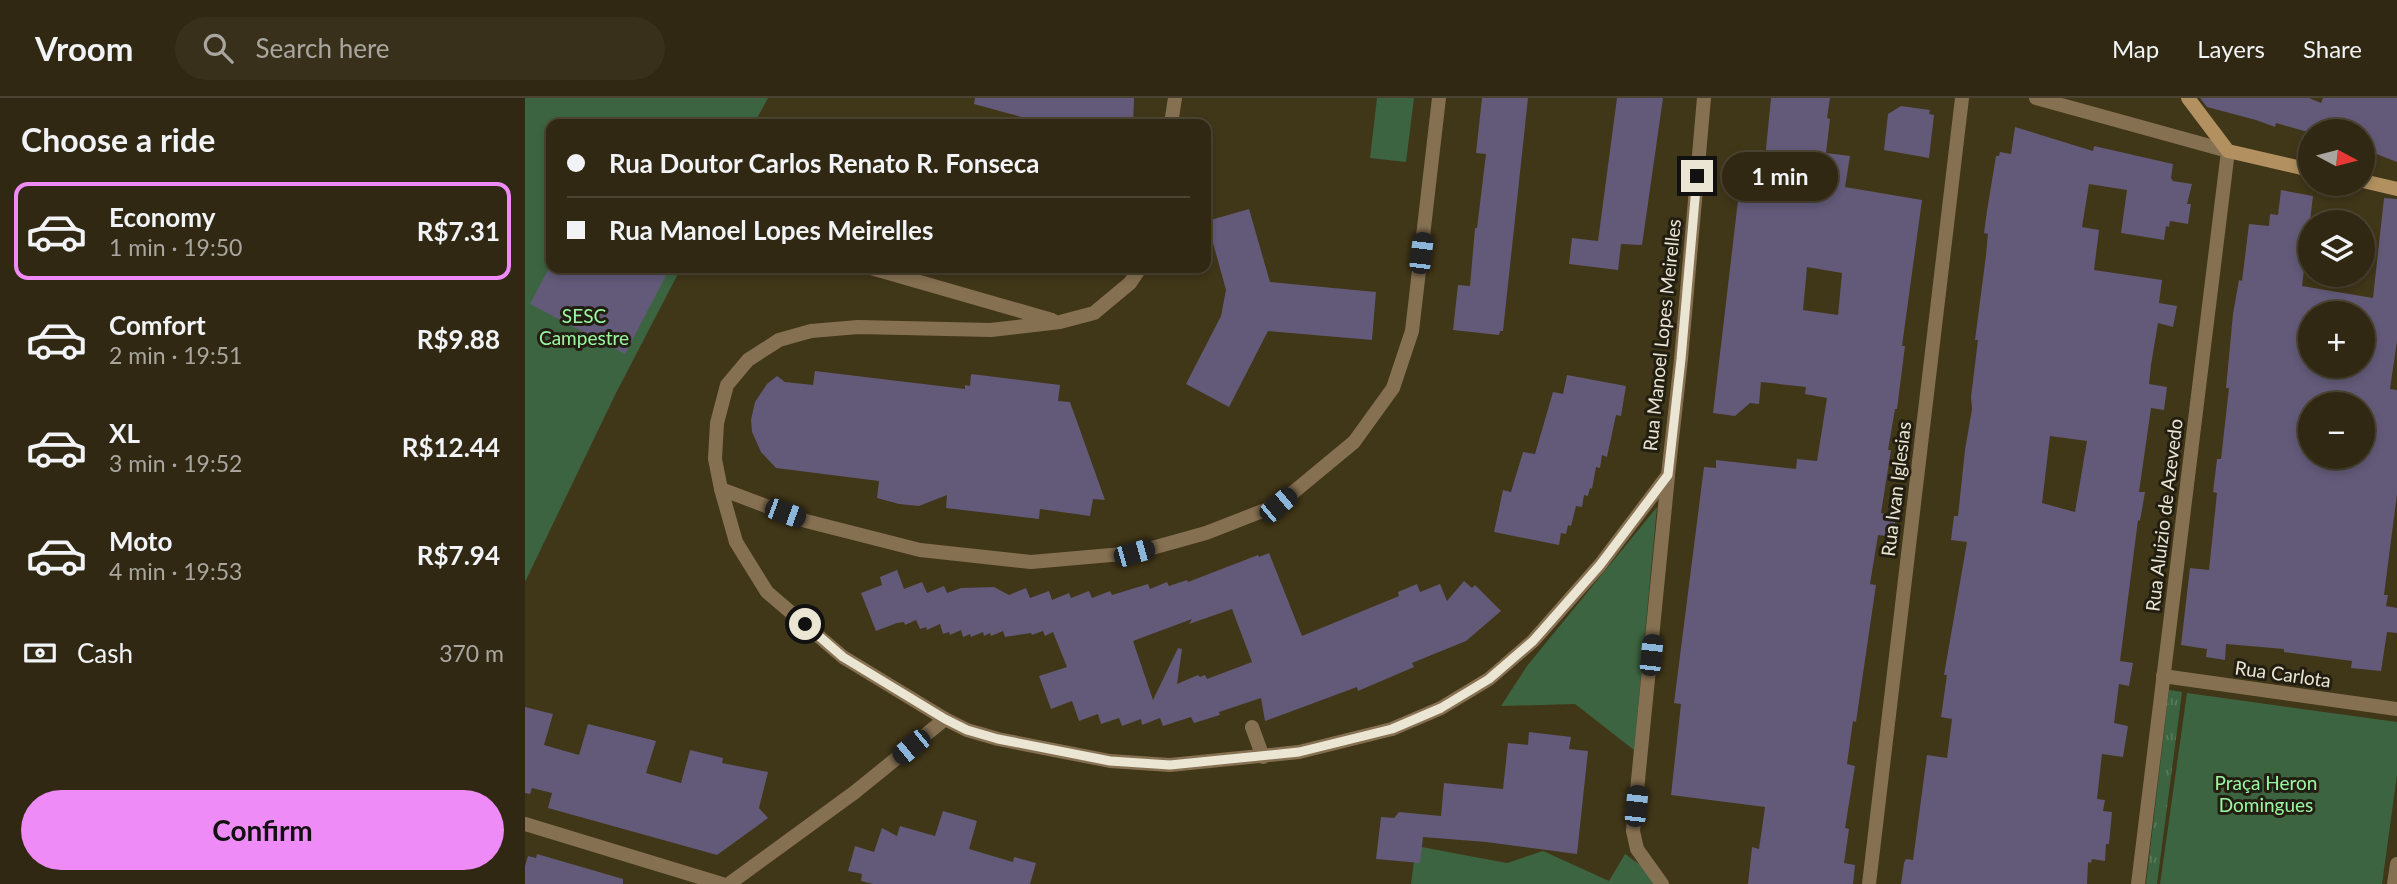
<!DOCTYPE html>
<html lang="en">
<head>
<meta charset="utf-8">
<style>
	:root { --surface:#302812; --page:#38301b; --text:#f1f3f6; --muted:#a8a69f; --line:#4b4432; --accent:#ef8bf6 }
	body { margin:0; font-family:Lato,sans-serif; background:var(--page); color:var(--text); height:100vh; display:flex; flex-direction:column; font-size:26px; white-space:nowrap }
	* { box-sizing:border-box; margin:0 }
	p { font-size:23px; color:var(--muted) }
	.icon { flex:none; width:38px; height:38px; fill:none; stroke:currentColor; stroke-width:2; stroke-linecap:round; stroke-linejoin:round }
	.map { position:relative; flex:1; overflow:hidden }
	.side { display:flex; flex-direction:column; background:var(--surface); width:525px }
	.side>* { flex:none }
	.guide { position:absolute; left:21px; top:21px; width:665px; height:154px; border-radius:14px; box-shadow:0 4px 10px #0003,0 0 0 2px var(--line); display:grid; align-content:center; height:154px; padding:0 21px; background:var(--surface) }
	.needle { width:46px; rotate:97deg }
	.controls { position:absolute; left:1773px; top:21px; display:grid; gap:14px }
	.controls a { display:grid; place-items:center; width:77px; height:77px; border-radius:50%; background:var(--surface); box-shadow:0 4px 10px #0003,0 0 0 2px var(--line); font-size:35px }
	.end { position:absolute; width:32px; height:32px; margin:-16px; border:9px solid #ebe6d4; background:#111; box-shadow:0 0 0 4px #111 }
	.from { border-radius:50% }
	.bubble { position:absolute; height:49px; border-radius:24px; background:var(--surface); box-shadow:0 4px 10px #0003,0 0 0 2px var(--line); font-size:23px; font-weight:700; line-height:49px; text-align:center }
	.car { position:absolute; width:21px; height:42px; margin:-21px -10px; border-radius:9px; box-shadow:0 0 5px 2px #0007; background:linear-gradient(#222 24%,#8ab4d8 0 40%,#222 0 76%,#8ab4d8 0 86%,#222 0) }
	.guide b { display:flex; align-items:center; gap:24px; height:66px; font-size:26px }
	.guide b+b { border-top:2px solid var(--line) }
	.guide i { width:18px; height:18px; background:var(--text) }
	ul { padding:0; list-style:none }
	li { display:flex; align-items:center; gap:21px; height:98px; margin:0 14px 10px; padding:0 7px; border:4px solid transparent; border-radius:14px }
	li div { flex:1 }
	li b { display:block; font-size:26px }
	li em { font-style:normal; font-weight:700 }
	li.active { border-color:var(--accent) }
	li>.icon { width:63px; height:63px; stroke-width:1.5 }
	h2 { padding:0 21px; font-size:32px; line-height:84px }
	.pay { display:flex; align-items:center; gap:18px; height:77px; padding:0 21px; font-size:26px }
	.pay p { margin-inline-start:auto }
	.button { display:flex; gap:14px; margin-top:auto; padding:14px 21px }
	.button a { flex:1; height:80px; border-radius:42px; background:var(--accent); color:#111; font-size:28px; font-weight:700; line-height:80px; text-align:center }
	header { display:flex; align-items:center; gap:42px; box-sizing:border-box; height:98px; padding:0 35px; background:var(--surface); border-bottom:2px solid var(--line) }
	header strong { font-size:33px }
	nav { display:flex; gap:38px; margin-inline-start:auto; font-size:24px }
	.search { width:490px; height:63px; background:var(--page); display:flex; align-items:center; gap:18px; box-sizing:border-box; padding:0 24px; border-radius:38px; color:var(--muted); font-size:26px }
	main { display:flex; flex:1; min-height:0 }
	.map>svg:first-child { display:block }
	.grass { fill:url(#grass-tufts) }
	.park { fill:#3c6440 }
	.building { fill:#625a78; fill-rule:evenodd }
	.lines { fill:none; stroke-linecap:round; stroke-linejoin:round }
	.minor { stroke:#867052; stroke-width:14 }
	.secondary { stroke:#b2905f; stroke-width:14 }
	.route { stroke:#ebe6d4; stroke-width:9 }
	.labels { text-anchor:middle; stroke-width:6; stroke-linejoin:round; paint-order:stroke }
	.park-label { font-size:19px; fill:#9af7a4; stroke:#221e11 }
	.street-label { font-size:19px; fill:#ebe6d4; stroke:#221e11 }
</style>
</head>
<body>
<header>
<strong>Vroom</strong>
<div class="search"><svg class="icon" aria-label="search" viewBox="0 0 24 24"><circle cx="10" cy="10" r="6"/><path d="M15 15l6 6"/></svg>Search here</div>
<nav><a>Map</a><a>Layers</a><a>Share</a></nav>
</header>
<main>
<section class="side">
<h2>Choose a ride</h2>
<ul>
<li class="active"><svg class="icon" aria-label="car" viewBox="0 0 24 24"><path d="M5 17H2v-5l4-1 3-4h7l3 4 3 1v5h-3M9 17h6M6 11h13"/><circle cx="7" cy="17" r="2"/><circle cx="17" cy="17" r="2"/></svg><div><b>Economy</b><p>1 min · 19:50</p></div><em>R$7.31</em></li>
<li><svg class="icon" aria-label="car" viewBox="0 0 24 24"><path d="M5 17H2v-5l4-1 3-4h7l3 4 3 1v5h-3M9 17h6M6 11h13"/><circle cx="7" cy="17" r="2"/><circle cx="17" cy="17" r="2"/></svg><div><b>Comfort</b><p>2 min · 19:51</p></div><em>R$9.88</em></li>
<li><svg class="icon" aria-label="car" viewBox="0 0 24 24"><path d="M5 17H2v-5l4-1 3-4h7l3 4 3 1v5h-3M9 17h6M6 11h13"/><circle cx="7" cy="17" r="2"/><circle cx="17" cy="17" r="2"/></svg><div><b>XL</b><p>3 min · 19:52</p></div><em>R$12.44</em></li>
<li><svg class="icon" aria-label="car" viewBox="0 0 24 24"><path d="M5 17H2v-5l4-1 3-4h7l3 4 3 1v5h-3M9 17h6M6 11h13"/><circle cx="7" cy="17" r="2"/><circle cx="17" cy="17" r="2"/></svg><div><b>Moto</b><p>4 min · 19:53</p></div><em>R$7.94</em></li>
</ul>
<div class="pay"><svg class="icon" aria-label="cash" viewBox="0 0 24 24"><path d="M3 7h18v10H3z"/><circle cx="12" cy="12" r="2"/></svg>Cash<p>370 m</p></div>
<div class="button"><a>Confirm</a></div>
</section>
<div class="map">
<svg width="1872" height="786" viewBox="0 0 1872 786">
	<defs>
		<pattern id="grass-tufts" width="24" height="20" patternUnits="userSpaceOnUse" patternTransform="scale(1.75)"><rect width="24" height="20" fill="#3c6440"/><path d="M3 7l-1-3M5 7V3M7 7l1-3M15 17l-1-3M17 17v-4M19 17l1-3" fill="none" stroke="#587a5b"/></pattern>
	</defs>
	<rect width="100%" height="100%" fill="#403618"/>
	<path class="grass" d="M1644 592 1657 594 1632 786H1621Z"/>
	<g class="park">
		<path d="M0 0H243L229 26H26V170H156L91 295 0 484Z"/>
		<path d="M852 0H889L881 64 845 60Z"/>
		<path d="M1132 409 1109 652 1050 606 976 608 1002 568Z"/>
		<path d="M1662 595 1872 624V677L1857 786H1635Z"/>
		<path d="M891 748 982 765 1018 753 1084 783 1100 756 1142 786H886Z"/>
	</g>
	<g class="building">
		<path d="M450 0H609L608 26H522L449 6Z"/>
		<path d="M957 0H1003L978 233H975L974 237 928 232 933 187 945 188 950 130H952L961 56 951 55Z"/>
		<path d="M1092 0H1138L1117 147 1096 146 1093 172 1044 166 1047 140 1073 143Z"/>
		<path d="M1246 0H1305L1302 20 1305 21 1301 55 1325 58 1320 89 1397 102 1377 248H1380L1372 311H1370L1363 352H1366L1356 415 1371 418 1368 439 1353 437 1345 486 1351 487 1334 603 1331 624 1328 623 1322 666 1330 668 1320 730 1324 731 1319 765 1330 767 1328 786H1223L1227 749 1234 751 1240 709 1146 697 1156 606 1149 605 1179 369 1191 370V362L1271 371 1272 361 1292 363 1302 300 1280 296 1281 289 1236 284 1234 306 1225 305 1210 318 1188 315 1216 77 1229 78 1230 70 1239 71ZM1282 169 1317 175 1313 217 1278 212Z"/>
		<path d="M1675 0H1784L1796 5 1798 0H1872V64L1838 51V33H1779L1751 25 1750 29 1731 22 1682 9Z"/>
		<path d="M1376 8 1405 12 1404 16 1409 17 1404 60 1359 52 1363 16Z"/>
		<path d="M1490 29 1568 53 1569 48 1648 66 1646 80 1648 83 1667 86 1662 106H1666L1663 126 1645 123 1644 129 1641 128 1639 142 1596 135 1602 92 1564 86 1557 129 1574 132 1569 172 1637 182 1634 205 1652 208 1648 229 1633 225 1626 267 1624 286 1642 289 1639 312 1626 310 1614 394H1620L1615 423 1613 422 1595 563 1608 565 1604 588 1594 586 1589 625 1603 628 1598 659 1577 656 1572 701 1580 702 1578 713 1587 714 1584 746H1581L1580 763 1567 761 1566 765 1563 764 1562 786H1376L1379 765 1381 761 1388 762 1402 657 1422 660 1427 621 1416 619 1422 577H1419L1442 444 1426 442 1429 418H1433L1440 352 1447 311 1446 299 1453 242H1450L1461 157 1463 136 1459 135 1462 113 1471 58H1474L1475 54 1486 56ZM1525 338 1562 343 1550 414 1517 405Z"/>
		<path d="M1756 92 1788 98 1777 188 1848 200 1859 100 1872 101V243L1865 291 1872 292V396L1859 497H1863L1861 508 1872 510V535L1862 534 1856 573 1826 570 1827 563 1759 554V551L1701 546 1700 562 1681 559 1682 551 1656 547 1665 470 1684 472 1692 395 1688 394 1692 361H1696L1704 290H1701L1708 216 1714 182 1717 183 1724 126 1744 128 1745 116 1753 117ZM1785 215H1838V268H1785ZM1785 306H1838V359H1785Z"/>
		<path d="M724 111 745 184 851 194 847 242 743 233 704 309 661 286 696 218 701 192 682 123Z"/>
		<path d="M24 170H145L100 256 5 206Z"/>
		<path d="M290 273 440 291V287L445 288 446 276 535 287 533 303 545 304 580 402 568 401 565 418 515 411 514 421 421 410 422 397 394 408 374 406 352 400 354 383 251 370 236 354 227 334 226 322 230 304 242 286 252 278 260 284 288 287Z"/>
		<path d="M1042 277 1101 288 1096 318 1091 317 1082 359 1077 357 1075 370 1071 369 1067 391 1065 390 1063 398 1059 397 1057 409 1051 408 1046 428 1043 427 1041 436 1036 435 1034 447 969 434 978 392 986 394 998 354 1010 356 1028 294 1038 296Z"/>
		<path d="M744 455 777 538 874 498 873 494 892 486 895 494 915 486 922 503 939 483 947 490 950 487 976 513 941 543 887 565 889 569 833 593 832 589 740 623 736 600 694 614 695 617 669 625 666 619 638 628 635 620 617 627 616 621 597 628 594 620 576 626 573 616 554 623 547 603 526 611 514 578 542 569 528 534 520 538 518 533 507 537 506 535 480 539 478 533 466 538 465 535 459 538 458 534 446 539 445 536 438 539 436 532 425 537 424 534 418 536 415 526 402 532 401 529 395 531 391 522 380 527 379 524 372 525 351 533 336 495 357 487 355 479 372 472 379 491 397 484 402 495 419 488 422 495 436 490 469 489 484 497 501 490 505 500 524 493 527 502 544 495 546 500 564 493 567 500 585 493 587 497 623 486 625 491 642 484 644 488 662 482 663 484 733 457 734 459ZM707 511 727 564 682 581 680 577 675 579 673 577 652 586 657 551 653 550 628 602 608 543 667 521 664 526Z"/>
		<path d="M0 609 28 616 19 647 54 657 63 626 131 643 121 675 156 685 165 652 198 660 197 665 243 674 234 710 243 720 192 757 23 710 27 695 7 690 5 696 0 695Z"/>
		<path d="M1004 634 1046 639 1044 651 1063 653 1052 756 961 744 898 739 895 765 851 761 856 719 869 720 874 714 916 718 919 685 978 691 983 645 1003 647Z"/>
		<path d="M418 713 452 723 444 751 488 764 489 759 511 765 505 786H348L336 783 337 776 323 773 330 748 349 754 357 730 372 738 375 728 410 738Z"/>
		<path d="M12 756 98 781V786H0V768L3 758 11 760Z"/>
	</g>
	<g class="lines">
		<g class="minor">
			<path d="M1511 0 1703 53 1613 786"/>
			<path d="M646 26 650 0"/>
			<path d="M346 170 527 222"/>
			<path d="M615 170 605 185 569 215 535 224 466 232 333 229 286 233 254 242 223 262 202 287 192 325 190 361 196 391 211 444 242 494 318 559 420 621 442 632 473 641 585 663 645 667 774 654 867 631 916 610 964 581 1008 543 1075 467 1143 377 1156 261 1179 0"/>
			<path d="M196 391 281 423 395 452 506 464 609 455 681 435 753 407 829 344 868 290 887 233 914 0"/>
			<path d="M1638 578 1872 611"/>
			<path d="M727 629 738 659"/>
			<path d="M0 726 197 786"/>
			<path d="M204 786 330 694 420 621"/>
			<path d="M1137 786 1112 751 1108 733 1143 378"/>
			<path d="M1344 786 1437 0"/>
			<path d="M1869 786 1872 766"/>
		</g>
		<g class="secondary">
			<path d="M1663 0 1703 53 1785 72"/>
			<path d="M1838 83 1872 91"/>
		</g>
	</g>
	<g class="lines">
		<path class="route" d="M280 526 318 559 420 621 442 632 473 641 585 663 645 667 774 654 867 631 916 610 964 581 1008 543 1075 467 1143 377 1156 261 1172 78"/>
	</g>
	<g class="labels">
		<g class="park-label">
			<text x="59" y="225">SESC<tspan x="59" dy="22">Campestre</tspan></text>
			<text x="1741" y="692">Praça Heron<tspan x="1741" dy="22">Domingues</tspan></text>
		</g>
		<g class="street-label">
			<text transform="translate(1137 237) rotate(-84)" y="7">Rua Manoel Lopes Meirelles</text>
			<text transform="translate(1371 391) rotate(-83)" y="7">Rua Ivan Iglesias</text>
			<text transform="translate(1639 417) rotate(-83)" y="7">Rua Aluizio de Azevedo</text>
			<text transform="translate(1758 576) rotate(8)" y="7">Rua Carlota</text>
		</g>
	</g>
</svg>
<div class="controls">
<a><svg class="needle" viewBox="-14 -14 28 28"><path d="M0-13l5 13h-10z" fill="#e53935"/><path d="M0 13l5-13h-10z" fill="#a8a69f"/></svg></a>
<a><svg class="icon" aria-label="layers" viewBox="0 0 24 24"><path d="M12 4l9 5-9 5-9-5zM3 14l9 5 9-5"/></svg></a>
<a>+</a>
<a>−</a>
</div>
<i class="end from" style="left:280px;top:526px"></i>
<i class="end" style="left:1172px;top:78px"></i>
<div class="bubble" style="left:1197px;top:54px;width:116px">1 min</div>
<i class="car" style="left:896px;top:155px;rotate:7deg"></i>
<i class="car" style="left:753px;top:407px;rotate:50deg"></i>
<i class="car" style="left:260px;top:415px;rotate:110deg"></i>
<i class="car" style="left:609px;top:455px;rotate:74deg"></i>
<i class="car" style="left:1126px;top:557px;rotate:6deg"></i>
<i class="car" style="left:386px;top:649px;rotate:231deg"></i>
<i class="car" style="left:1111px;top:708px;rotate:6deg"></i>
<div class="guide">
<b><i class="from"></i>Rua Doutor Carlos Renato R. Fonseca</b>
<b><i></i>Rua Manoel Lopes Meirelles</b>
</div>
</div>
</main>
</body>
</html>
